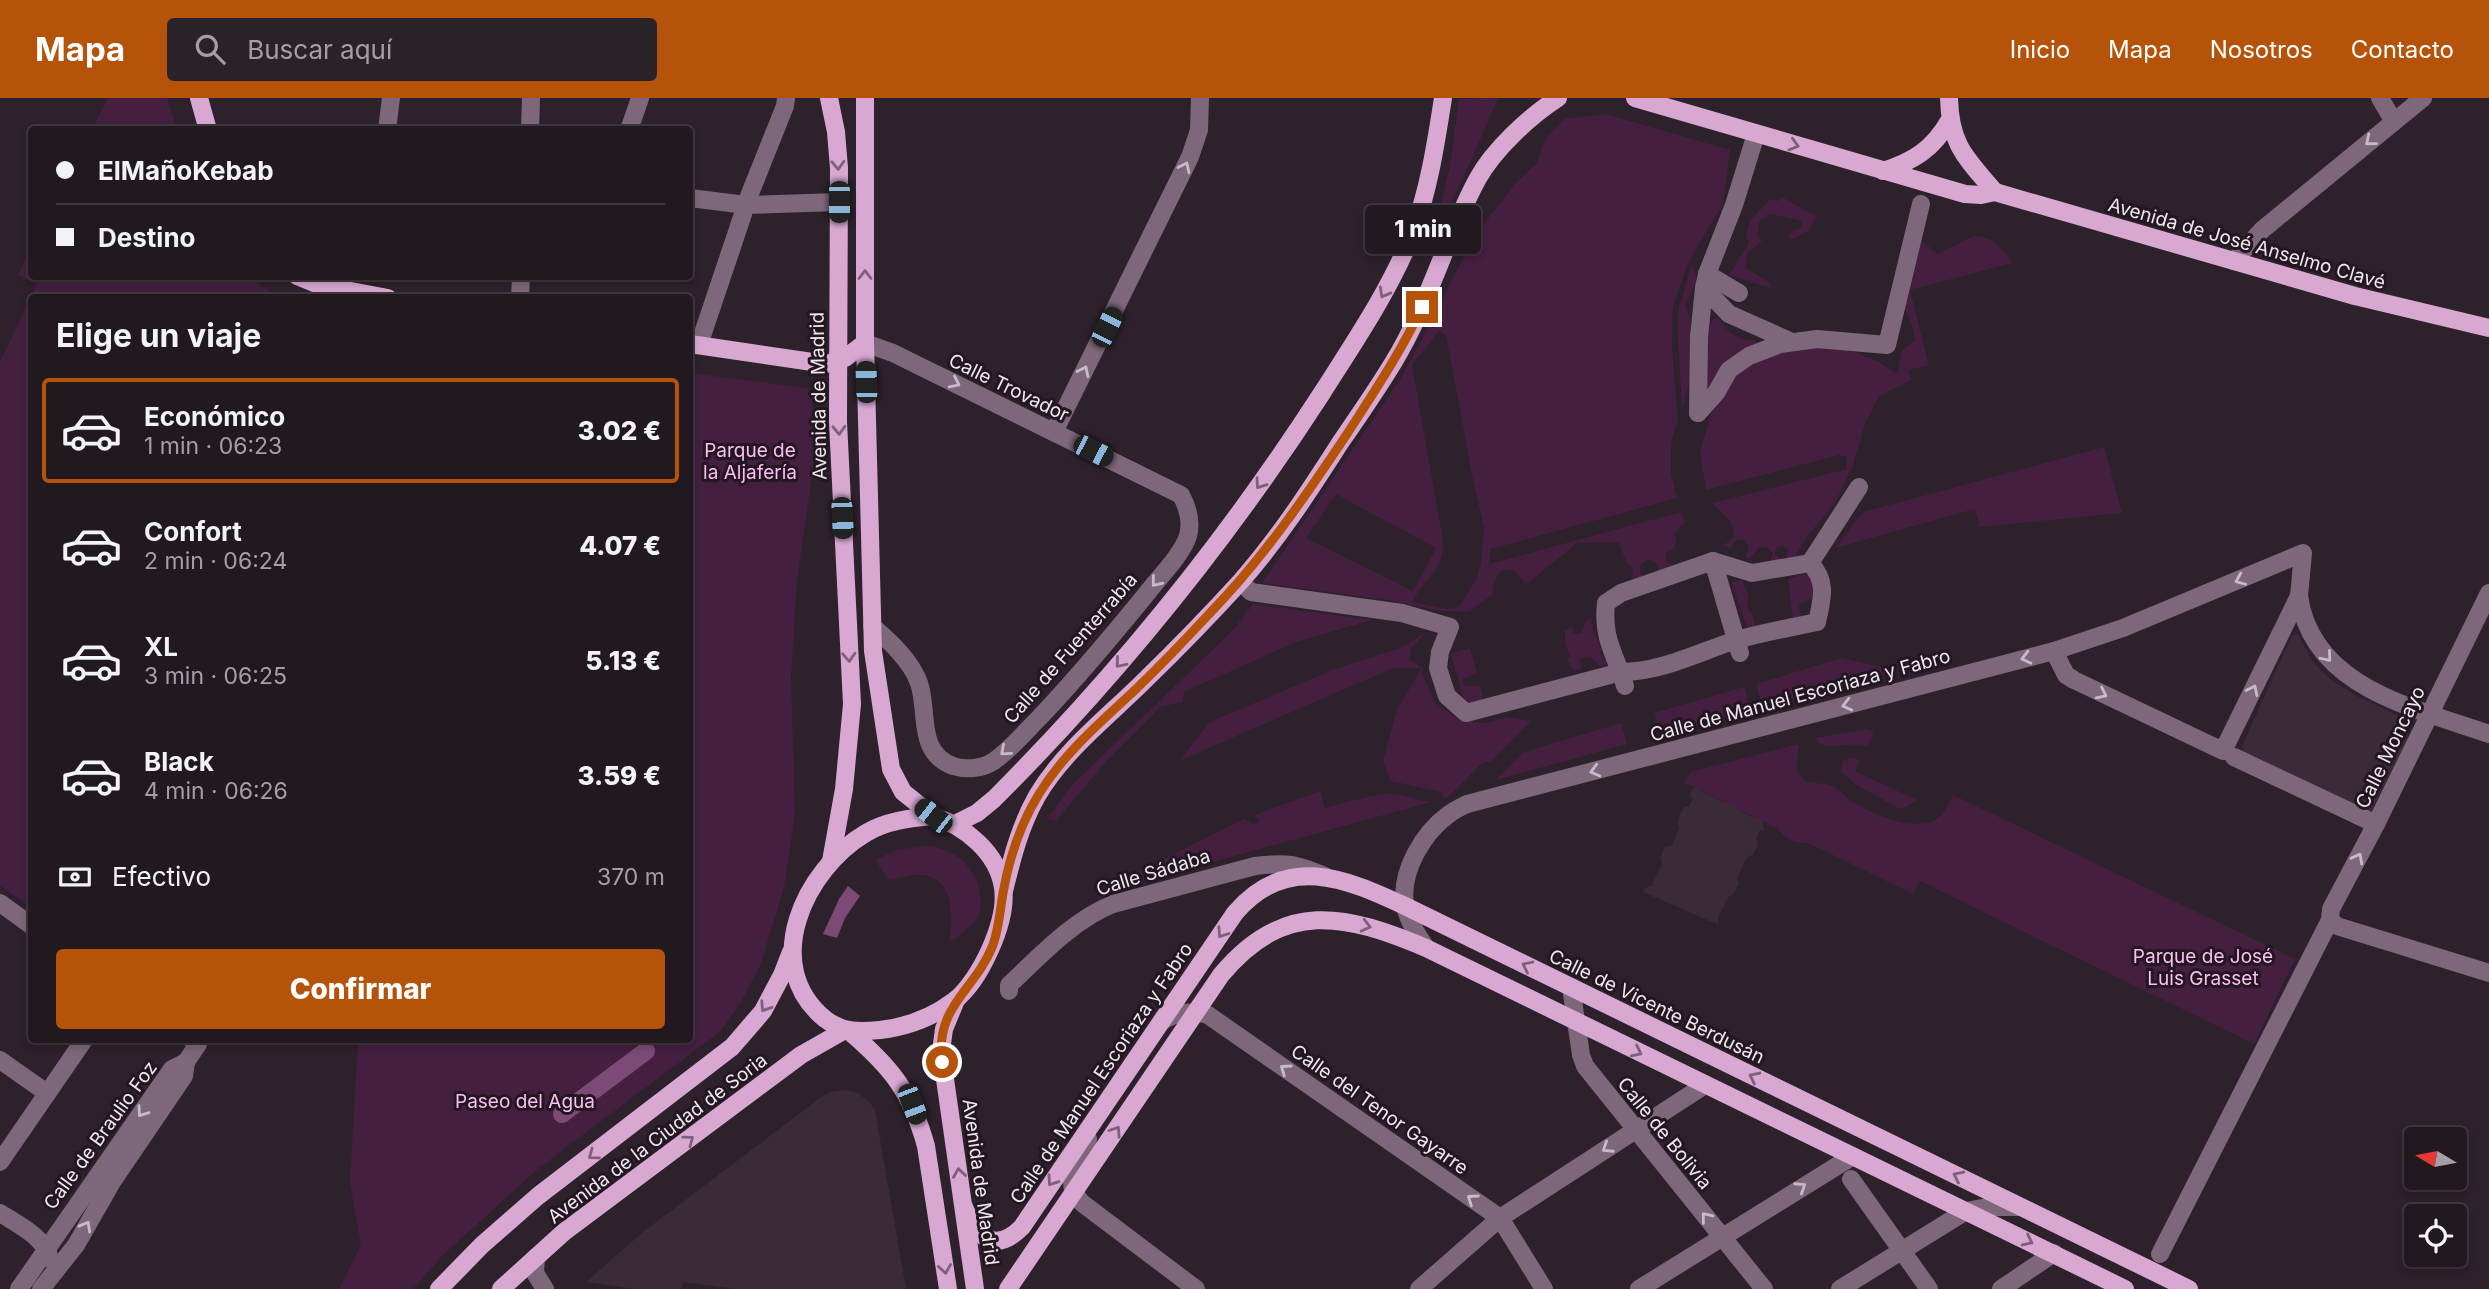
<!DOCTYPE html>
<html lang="es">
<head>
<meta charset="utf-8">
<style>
	:root { --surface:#221920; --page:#2a2229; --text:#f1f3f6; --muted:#a2a0a5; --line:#3f383e; --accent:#b45309 }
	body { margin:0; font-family:Inter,sans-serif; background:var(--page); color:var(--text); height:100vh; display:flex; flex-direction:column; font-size:26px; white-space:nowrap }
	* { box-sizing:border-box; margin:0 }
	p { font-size:23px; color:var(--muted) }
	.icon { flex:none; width:38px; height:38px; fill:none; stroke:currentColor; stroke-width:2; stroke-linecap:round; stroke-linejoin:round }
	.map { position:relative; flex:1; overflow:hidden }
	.side { position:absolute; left:28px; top:196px; width:665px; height:749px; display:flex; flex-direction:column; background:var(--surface); border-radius:7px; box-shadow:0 4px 10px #0003,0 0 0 2px var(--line) }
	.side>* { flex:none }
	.hud { position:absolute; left:28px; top:28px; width:665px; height:154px; border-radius:7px; box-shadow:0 4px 10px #0003,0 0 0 2px var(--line); display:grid; align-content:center; height:154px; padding:0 28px; background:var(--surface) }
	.needle { width:46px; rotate:280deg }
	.controls { position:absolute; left:2404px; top:1029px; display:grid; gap:14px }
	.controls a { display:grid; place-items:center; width:63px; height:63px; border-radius:7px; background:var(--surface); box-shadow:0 4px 10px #0003,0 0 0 2px var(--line); font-size:35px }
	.end { position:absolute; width:32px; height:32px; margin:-16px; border:9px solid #b45309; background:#fff; box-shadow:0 0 0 4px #fff }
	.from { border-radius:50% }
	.bubble { position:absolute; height:49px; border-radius:7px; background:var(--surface); box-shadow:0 4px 10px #0003,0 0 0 2px var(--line); font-size:23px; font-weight:800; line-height:49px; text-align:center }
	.car { position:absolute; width:21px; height:42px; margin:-21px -10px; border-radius:9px; box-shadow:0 0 5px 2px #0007; background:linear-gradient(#222 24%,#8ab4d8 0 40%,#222 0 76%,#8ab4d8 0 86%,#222 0) }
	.hud b { display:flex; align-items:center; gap:24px; height:66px; font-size:26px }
	.hud b+b { border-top:2px solid var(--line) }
	.hud i { width:18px; height:18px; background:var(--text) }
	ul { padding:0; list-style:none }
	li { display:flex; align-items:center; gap:21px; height:105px; margin:0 14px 10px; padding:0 14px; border:4px solid transparent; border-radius:7px }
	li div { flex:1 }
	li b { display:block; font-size:26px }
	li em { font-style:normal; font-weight:800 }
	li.current { border-color:var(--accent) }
	li>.icon { width:63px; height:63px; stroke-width:1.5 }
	h2 { padding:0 28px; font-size:32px; line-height:84px }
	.pay { display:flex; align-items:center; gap:18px; height:77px; padding:0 28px; font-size:26px }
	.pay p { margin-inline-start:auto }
	.cta { display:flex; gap:14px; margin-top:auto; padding:14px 28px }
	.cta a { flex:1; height:80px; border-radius:7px; background:var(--accent); color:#fff; font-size:28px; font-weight:800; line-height:80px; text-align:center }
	header { display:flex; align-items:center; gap:42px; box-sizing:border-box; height:98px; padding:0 35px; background:var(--accent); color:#fff }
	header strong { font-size:33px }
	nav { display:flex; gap:38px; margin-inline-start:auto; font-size:24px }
	.search { width:490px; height:63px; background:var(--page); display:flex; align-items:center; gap:18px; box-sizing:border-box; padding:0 24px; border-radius:7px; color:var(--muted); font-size:26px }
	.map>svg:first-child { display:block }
	.built { fill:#3b2a38 }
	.green { fill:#441f40; fill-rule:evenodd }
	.water { fill:#7d4a77 }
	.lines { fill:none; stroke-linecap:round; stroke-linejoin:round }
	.canal { stroke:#7d4a77; stroke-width:18 }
	.minor { stroke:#7e677b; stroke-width:18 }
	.major { stroke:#d8a8d2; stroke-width:18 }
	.oneway { stroke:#c9bbc6 }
	.oneway2 { stroke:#7e607a }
	.route { stroke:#b45309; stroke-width:9 }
	.labels { text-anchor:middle; stroke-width:6; stroke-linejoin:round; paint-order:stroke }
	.street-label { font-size:19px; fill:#f1e8ef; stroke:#231721 }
	.park-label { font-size:19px; fill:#fcbef3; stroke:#231721 }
</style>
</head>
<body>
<header>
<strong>Mapa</strong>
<div class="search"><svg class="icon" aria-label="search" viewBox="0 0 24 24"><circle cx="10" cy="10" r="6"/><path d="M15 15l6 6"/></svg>Buscar aquí</div>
<nav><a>Inicio</a><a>Mapa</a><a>Nosotros</a><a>Contacto</a></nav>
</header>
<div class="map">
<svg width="2489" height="1191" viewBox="0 0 2489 1191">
	<rect width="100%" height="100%" fill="#2d212b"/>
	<g class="built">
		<path d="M2298 536 2313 564 2330 581 2357 598 2397 617 2409 639 2371 714 2244 655 2242 648 2292 537Z"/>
		<path d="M1695 686 1702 694 1723 704 1739 708 1742 714 1754 720 1753 718 1769 723H1763L1764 733 1760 732 1756 741 1758 747 1753 757 1747 759 1737 780 1739 785 1733 797 1728 799 1718 820 1719 827 1643 794 1645 790 1651 788 1662 766 1660 760 1665 749 1672 747 1679 730 1677 724 1684 709H1689L1693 700 1689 698Z"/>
		<path d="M842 992 855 994 868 1002 875 1012 906 1191H736L683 1184 681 1191H635L586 1184 643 1134 820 1000 830 994Z"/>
	</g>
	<g class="green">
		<path d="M108 0H167L177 31H92Z"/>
		<path d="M1498 0 1471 63 1440 128 1436 127 1450 68 1459 1Z"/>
		<path d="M1606 16 1730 52 1723 106 1689 163 1673 209 1672 250 1678 321 1671 345V376L1677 400 1491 451 1489 466 1681 414 1685 424 1674 436 1677 441 1674 450 1668 453 1665 458 1667 464 1672 467 1671 472 1659 473 1656 464 1649 461 1640 467V473L1643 479 1632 482 1633 471 1626 463 1618 444 1577 445 1526 487C1510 461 1495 469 1492 497L1469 514 1441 513 1389 502 1262 485 1403 277 1476 136 1514 87 1536 66 1546 40 1565 21ZM1439 233 1446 237 1472 377 1484 430 1481 466 1476 482 1459 509 1446 511 1413 504V501L1439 467 1444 448 1412 267ZM1336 396 1436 450 1413 493 1306 440Z"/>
		<path d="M1782 99 1816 118 1808 133 1791 142 1788 136 1802 129V123L1771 116 1760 122 1757 136 1762 143 1747 155 1746 170 1770 185V190L1729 177 1749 145 1746 138 1750 123 1770 101 1778 103Z"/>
		<path d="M1973 138C1993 138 2002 149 2012 165L1910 192 1929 267 1908 272 1911 282 1879 298 1865 326 1852 370 1839 397 1833 408 1809 436 1793 462 1786 459 1788 451 1782 448 1776 450 1775 456 1781 461 1769 466 1773 455 1766 449 1759 450 1749 461 1745 459 1749 451 1746 443 1738 441 1730 450 1723 448 1733 439C1735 420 1723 419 1713 405L1847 371V359L1839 357 1706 392 1700 355 1711 315 1739 274 1774 255 1830 248 1852 253 1879 264 1897 276 1902 252 1915 243 1911 224 1905 212 1901 213 1920 143 1925 145 1938 156Z"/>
		<path d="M31 150 32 178 249 179 277 199 32 200 31 809 0 788V264L37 186 18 177Z"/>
		<path d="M1692 164 1697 183 1685 206C1700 245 1694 272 1682 311L1677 218Z"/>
		<path d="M1715 220 1719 221C1729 236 1736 242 1755 242L1757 246 1711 293 1706 292 1704 246 1712 222Z"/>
		<path d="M690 275 807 290 811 294 812 300 814 364 797 482 791 580 795 716 784 790 760 868 741 904 721 933 539 1070 444 1156 413 1191H339L361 1147 350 1085 358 942H690Z"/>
		<path d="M2104 349 2122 415 1980 429 1975 411 1835 450 1863 414Z"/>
		<path d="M1816 474 1812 516 1811 500 1799 506 1800 519 1793 520 1788 482 1802 476Z"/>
		<path d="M1742 482 1749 500 1747 502 1749 513 1752 514 1756 530 1748 532 1733 490 1732 484Z"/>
		<path d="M1253 506 1372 522 1296 544 1184 594 1183 604 1160 609 1104 666 1056 723 1047 721 1071 688 1233 532Z"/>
		<path d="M1591 520 1593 532 1602 553 1599 554 1608 566 1600 568 1590 558 1579 561 1582 571 1574 573 1567 561 1570 558 1565 546V533L1572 529 1574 536 1582 535 1585 523Z"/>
		<path d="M1426 534 1411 551 1410 562 1423 570 1422 576 1436 605 1459 622 1486 625 1506 619 1531 623 1491 663 1481 666 1448 699 1443 700 1441 694 1391 683 1383 663 1397 611 1422 570H1393L1179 663 1210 624 1332 572 1403 549Z"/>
		<path d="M1470 550 1477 575 1463 581 1464 588H1480L1484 604 1465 607 1451 555Z"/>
		<path d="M1841 560 1898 573 1763 609 1756 586Z"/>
		<path d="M1744 589 1751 613 1661 637 1654 615Z"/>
		<path d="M1621 625 1627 646 1496 682 1524 654Z"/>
		<path d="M1867 631 1874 634 1867 648C1850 643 1830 652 1818 645L1816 640Z"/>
		<path d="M1798 646C1800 657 1793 667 1800 677 1809 690 1824 682 1835 689 1841 693 1846 699 1852 703 1871 716 1917 736 1938 720 1945 714 1949 704 1953 697L2295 861 2254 946 1920 783 1913 796 1808 745C1793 746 1785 741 1777 730L1685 685 1690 674Z"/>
		<path d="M1851 659 1860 662 1855 673 1917 702 1904 710H1898L1858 688 1841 674 1843 663Z"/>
		<path d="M1320 693 1325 710C1345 704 1365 699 1386 696 1399 695 1418 702 1431 704L1092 797 1244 721 1252 726 1258 725 1259 722 1254 717Z"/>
		<path d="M923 748C950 748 973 765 979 791 981 800 982 810 978 818 973 828 959 837 950 844 953 820 955 779 921 777 910 776 900 781 889 782L875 762 897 752Z"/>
	</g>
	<path class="water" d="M848 788 860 798 845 820 837 840 823 836 839 801Z"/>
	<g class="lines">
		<path class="canal" d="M562 1016 646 953"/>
		<g class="minor">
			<path d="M2380 0 2394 24"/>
			<path d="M387 32 391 0"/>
			<path d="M530 32 531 0"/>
			<path d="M629 32 640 0"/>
			<path d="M749 98 785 8 786 0"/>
			<path d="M690 100 746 107 839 104"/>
			<path d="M2234 163 2262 132 2423 0"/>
			<path d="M1707 176 1739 195"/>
			<path d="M1704 190 1729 216 1792 244"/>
			<path d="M520 200 521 178"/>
			<path d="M865 245 893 255 1181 397C1188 410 1192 423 1188 438 1181 458 1161 477 1148 494 1113 537 1078 579 1040 619 1025 634 1011 651 994 663 982 671 966 672 953 668 916 654 929 614 919 585 911 562 889 543 872 528"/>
			<path d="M699 247 743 116"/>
			<path d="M1698 315 1716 295 1729 272 1749 258 1780 246 1817 241 1887 247 1921 106"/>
			<path d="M1698 315 1699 239 1704 190 1707 176 1734 107 1756 36"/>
			<path d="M1054 334 1190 59 1199 32 1200 0"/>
			<path d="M1713 463 1740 555"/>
			<path d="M1810 465 1859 389"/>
			<path d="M1248 491 1251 494 1402 515 1450 529 1440 554 1438 570 1447 598 1466 615 1621 574C1662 574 1698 554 1737 542 1763 534 1790 530 1817 524 1822 501 1828 484 1810 465L1752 475 1713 463 1621 495 1606 505C1602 541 1615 555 1625 588"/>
			<path d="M2299 498C2312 590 2415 610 2489 636"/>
			<path d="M2234 659 2376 726"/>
			<path d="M0 805 32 828"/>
			<path d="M2330 822 2337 828 2489 875"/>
			<path d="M1426 850C1417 836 1407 822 1405 806 1400 774 1423 735 1448 717 1454 712 1461 709 1467 706L2054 553 2123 530 2303 455 2299 498 2223 653 2074 582 2066 577 2054 553"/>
			<path d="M1571 889 1581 957 1585 968 1764 1191"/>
			<path d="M1009 893V887C1040 858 1073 822 1113 806L1255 768C1287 764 1295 766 1325 778"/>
			<path d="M1162 923C1177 914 1191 912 1208 917L1500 1120 1544 1191"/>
			<path d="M0 962 47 995"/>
			<path d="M1088 1041C1079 1065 1060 1081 1082 1105L1196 1191"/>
			<path d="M0 1064 84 942"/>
			<path d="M1851 1081 1929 1191"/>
			<path d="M0 1115C17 1126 45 1139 50 1161"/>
			<path d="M2160 1156 2330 822 2331 811 2376 726 2489 495"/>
			<path d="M536 1159 535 1175 545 1191"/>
			<path d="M19 1191 172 971 186 964"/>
			<path d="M41 1191 76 1147 112 1084 184 978 186 964 198 946 192 942"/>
			<path d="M1419 1191 1500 1120 1705 987"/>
			<path d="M1639 1191 1853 1058"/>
			<path d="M1840 1191 1966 1113 1987 1109H2019"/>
			<path d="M2001 1191 2054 1155"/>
		</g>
		<g class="major">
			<path d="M199 0 208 32"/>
			<path d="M829 0 836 34 839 70 838 324 852 606 844 691 831 763"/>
			<path d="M865 0V245L873 553 891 671 903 694 933 718"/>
			<path d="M1635 0 1965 96 1981 97 1995 94 2355 198 2489 230"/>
			<path d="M1949 0C1950 47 1966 60 1995 94"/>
			<path d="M1883 73C1914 63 1933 51 1949 23"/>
			<path d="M297 178 319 187 388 200"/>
			<path d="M690 246 826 266 845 260 865 245"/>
			<path d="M933 718C965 728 998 755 1003 790 1008 823 980 883 954 903 933 919 906 929 880 932 860 934 843 935 825 921 759 867 805 771 866 735 886 723 910 720 933 718Z"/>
			<path d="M955 726 977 715 994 701C1117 578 1227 442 1322 295 1355 243 1390 192 1413 134 1429 91 1436 45 1443 0"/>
			<path d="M1004 793C1012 760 1020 728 1037 698 1064 652 1108 619 1145 582 1178 550 1210 517 1241 483 1278 441 1310 392 1340 345 1358 319 1376 293 1393 265 1428 208 1445 142 1477 82 1493 52 1530 18 1558 0"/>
			<path d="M956 902 944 931 941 953 975 1191"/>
			<path d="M850 934C892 970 911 994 926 1048L948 1191"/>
			<path d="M964 1109C976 1138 994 1157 1022 1129L1235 815C1286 755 1345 780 1405 808L2189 1191"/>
			<path d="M439 1191 482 1147 538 1098 732 949 763 913 782 877 791 854"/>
			<path d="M501 1191 564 1134 801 957 845 932"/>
			<path d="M1008 1191 1221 877C1284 801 1345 816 1426 850L2125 1191"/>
		</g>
	</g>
	<defs><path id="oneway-chevron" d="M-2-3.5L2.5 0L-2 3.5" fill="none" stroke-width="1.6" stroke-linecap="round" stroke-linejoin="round" transform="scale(1.75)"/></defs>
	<g class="oneway">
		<use href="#oneway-chevron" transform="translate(2370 43) rotate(141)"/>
		<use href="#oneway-chevron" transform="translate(1185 69) rotate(-64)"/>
		<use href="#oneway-chevron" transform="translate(1084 273) rotate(-64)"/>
		<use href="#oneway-chevron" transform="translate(955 285) rotate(26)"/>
		<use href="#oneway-chevron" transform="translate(2240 482) rotate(157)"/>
		<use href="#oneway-chevron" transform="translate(1156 484) rotate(129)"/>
		<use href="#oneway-chevron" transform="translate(2327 559) rotate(50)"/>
		<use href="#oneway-chevron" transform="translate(2026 560) rotate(166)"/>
		<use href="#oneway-chevron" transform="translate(2253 592) rotate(-64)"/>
		<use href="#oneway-chevron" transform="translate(2102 596) rotate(26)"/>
		<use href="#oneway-chevron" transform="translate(1847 607) rotate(166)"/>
		<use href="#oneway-chevron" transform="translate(1005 653) rotate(139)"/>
		<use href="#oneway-chevron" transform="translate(1595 673) rotate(165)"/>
		<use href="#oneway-chevron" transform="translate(2358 760) rotate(-62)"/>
		<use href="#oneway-chevron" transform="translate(1285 971) rotate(-145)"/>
		<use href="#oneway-chevron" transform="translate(142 1014) rotate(125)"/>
		<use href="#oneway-chevron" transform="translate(1607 1050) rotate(147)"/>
		<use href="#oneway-chevron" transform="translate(1801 1089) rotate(-33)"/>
		<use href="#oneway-chevron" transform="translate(1472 1101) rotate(-145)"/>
		<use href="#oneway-chevron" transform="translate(1706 1119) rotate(-129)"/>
		<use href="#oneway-chevron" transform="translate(86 1128) rotate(-61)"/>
	</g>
	<g class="oneway2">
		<use href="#oneway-chevron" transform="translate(1794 47) rotate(16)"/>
		<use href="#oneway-chevron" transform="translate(838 67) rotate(88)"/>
		<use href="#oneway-chevron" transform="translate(865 177) rotate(-90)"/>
		<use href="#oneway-chevron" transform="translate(1384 195) rotate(119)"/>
		<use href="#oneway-chevron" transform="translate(839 332) rotate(88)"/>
		<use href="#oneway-chevron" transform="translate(1260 386) rotate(125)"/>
		<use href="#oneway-chevron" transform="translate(849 559) rotate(87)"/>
		<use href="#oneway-chevron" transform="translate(1120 565) rotate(130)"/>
		<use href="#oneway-chevron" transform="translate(1366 828) rotate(14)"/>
		<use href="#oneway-chevron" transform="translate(1222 835) rotate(124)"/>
		<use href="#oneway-chevron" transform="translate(1527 868) rotate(-154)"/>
		<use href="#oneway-chevron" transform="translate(765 909) rotate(123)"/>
		<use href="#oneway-chevron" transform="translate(1637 954) rotate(26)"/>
		<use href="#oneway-chevron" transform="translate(1754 979) rotate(-154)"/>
		<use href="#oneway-chevron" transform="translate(1116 1033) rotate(-56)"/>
		<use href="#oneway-chevron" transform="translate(689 1042) rotate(-37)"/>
		<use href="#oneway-chevron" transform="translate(593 1057) rotate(143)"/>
		<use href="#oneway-chevron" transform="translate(959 1075) rotate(-98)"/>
		<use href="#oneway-chevron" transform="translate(1958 1078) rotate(-154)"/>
		<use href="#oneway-chevron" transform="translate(1052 1083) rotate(125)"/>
		<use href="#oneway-chevron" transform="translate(2028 1143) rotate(26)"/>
		<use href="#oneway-chevron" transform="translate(945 1171) rotate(81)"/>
	</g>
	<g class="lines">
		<path class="route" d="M942 964C935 907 975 893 993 847 999 830 1000 812 1003 795 1009 761 1021 725 1039 696 1064 655 1101 624 1135 592 1161 567 1185 542 1209 516 1262 462 1305 399 1347 336 1374 294 1401 254 1422 209"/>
	</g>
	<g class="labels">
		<g class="street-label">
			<text transform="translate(2247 145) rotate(16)" y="7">Avenida de José Anselmo Clavé</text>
			<text transform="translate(1009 289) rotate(26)" y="7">Calle Trovador</text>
			<text transform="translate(818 298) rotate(-91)" y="7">Avenida de Madrid</text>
			<text transform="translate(1070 550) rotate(-49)" y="7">Calle de Fuenterrabía</text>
			<text transform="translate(1800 597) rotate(-15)" y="7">Calle de Manuel Escoriaza y Fabro</text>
			<text transform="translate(2390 649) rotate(-64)" y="7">Calle Moncayo</text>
			<text transform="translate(1153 774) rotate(-17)" y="7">Calle Sádaba</text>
			<text transform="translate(1657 908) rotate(26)" y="7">Calle de Vicente Berdusán</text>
			<text transform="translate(1101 975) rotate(-56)" y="7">Calle de Manuel Escoriaza y Fabro</text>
			<text transform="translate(1380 1011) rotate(35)" y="7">Calle del Tenor Gayarre</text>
			<text transform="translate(1665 1035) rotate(51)" y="7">Calle de Bolivia</text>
			<text transform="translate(100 1037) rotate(-54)" y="7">Calle de Braulio Foz</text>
			<text transform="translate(657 1040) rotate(-37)" y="7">Avenida de la Ciudad de Soria</text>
			<text transform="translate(981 1084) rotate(82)" y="7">Avenida de Madrid</text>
		</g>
		<g class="park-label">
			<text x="750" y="359">Parque de<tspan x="750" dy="22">la Aljafería</tspan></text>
			<text x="2203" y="865">Parque de José<tspan x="2203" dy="22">Luis Grasset</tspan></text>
			<text x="525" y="1010">Paseo del Agua</text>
		</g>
	</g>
</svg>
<div class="controls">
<a><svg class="needle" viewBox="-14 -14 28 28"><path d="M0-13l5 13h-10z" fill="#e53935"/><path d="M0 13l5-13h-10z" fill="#a2a0a5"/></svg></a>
<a><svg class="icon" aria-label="locate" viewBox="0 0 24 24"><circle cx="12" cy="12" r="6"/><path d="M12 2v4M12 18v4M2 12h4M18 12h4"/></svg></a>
</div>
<i class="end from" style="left:942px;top:964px"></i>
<i class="end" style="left:1422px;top:209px"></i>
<div class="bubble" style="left:1365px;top:107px;width:116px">1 min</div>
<i class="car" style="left:839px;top:104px;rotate:180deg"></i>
<i class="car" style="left:1107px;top:229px;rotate:26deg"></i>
<i class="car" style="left:866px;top:284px;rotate:358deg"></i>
<i class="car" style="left:1093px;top:353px;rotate:117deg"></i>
<i class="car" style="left:842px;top:420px;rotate:177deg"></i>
<i class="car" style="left:933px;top:718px;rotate:308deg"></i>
<i class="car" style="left:912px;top:1006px;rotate:159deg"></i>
<div class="hud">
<b><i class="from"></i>ElMañoKebab</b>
<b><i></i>Destino</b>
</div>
<section class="side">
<h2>Elige un viaje</h2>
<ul>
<li class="current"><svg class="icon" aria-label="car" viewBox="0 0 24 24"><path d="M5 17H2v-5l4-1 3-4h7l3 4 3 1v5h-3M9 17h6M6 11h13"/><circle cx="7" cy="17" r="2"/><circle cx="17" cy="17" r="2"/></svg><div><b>Económico</b><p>1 min · 06:23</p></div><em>3.02 €</em></li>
<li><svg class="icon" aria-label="car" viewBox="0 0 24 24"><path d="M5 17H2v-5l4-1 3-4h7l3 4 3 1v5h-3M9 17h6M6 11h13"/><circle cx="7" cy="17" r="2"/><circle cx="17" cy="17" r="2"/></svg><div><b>Confort</b><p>2 min · 06:24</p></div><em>4.07 €</em></li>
<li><svg class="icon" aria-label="car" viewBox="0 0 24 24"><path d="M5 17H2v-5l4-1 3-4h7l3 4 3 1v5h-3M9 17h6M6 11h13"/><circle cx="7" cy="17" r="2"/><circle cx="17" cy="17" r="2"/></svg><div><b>XL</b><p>3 min · 06:25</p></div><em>5.13 €</em></li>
<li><svg class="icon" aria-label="car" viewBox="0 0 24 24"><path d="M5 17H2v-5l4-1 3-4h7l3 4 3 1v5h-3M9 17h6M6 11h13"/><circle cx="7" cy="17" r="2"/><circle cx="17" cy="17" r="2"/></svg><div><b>Black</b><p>4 min · 06:26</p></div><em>3.59 €</em></li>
</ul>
<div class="pay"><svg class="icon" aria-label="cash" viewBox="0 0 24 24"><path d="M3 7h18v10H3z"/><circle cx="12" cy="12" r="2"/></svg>Efectivo<p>370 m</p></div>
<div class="cta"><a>Confirmar</a></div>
</section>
</div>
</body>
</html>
